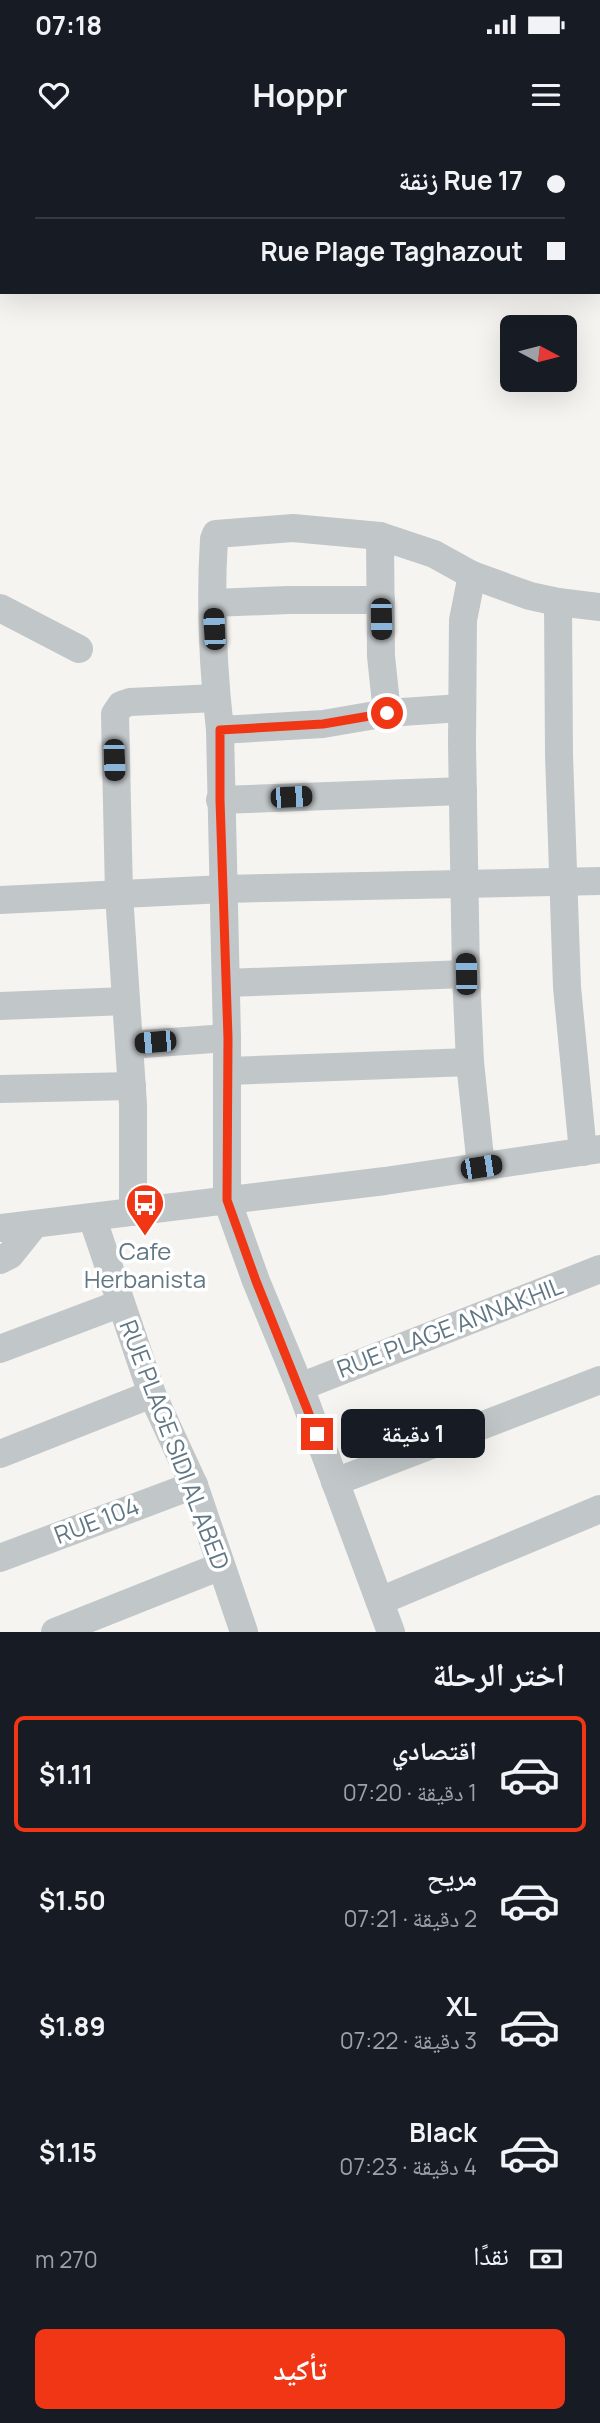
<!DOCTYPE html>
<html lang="ar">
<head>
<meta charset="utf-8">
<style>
	:root { --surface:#171b24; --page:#242831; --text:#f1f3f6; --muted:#9ea1a6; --line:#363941; --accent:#f03615 }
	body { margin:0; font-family:Manrope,"Noto Naskh Arabic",sans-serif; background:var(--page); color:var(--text); direction:rtl; height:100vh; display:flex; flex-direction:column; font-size:26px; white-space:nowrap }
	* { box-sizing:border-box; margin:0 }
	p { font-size:23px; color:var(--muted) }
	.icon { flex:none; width:38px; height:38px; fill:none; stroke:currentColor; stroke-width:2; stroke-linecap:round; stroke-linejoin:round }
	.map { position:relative; height:1492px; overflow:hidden; direction:ltr }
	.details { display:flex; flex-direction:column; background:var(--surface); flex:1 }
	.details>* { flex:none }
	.banner { position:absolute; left:0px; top:0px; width:600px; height:154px; box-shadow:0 7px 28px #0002; direction:rtl; display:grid; align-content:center; height:154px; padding:0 35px; background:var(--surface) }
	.needle { width:46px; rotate:97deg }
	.fabs { position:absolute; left:500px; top:175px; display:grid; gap:14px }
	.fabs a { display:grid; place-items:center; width:77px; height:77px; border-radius:10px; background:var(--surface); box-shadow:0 7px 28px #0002; font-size:35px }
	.end { position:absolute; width:32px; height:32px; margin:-16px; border:9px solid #f03615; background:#fff; box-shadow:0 0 0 4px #fff }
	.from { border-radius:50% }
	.bubble { position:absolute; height:49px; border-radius:10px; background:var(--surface); box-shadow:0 7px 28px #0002; font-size:23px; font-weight:700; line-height:49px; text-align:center; direction:rtl }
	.car { position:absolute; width:21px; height:42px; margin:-21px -10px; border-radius:9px; box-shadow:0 0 5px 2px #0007; background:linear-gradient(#222 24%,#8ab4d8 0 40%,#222 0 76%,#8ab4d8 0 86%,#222 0) }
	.banner b { display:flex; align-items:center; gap:24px; height:66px; font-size:26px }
	.banner b+b { border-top:2px solid var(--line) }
	.banner i { width:18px; height:18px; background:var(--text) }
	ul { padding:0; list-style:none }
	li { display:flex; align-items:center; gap:21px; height:116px; margin:0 14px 10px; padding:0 21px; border:4px solid transparent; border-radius:10px }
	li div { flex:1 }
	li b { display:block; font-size:26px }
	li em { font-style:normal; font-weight:700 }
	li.current { border-color:var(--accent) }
	li>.icon { width:63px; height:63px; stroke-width:1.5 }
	h2 { padding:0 35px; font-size:32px; line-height:84px }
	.pay { display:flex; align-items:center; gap:18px; height:77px; padding:0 35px; font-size:26px }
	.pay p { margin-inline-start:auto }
	.cta { display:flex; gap:14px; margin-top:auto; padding:14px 35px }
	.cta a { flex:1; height:80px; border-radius:10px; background:var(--accent); color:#fff; font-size:28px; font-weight:700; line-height:80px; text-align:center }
	.status { display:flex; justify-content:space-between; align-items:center; height:49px; padding:0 35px; background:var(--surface); direction:ltr }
	.status svg { height:19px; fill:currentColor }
	header { display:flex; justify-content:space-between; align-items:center; height:91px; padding:0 35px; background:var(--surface); font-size:32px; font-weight:700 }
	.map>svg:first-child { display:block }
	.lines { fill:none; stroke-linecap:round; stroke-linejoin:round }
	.minor { stroke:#c1c6c9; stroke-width:28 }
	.route { stroke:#f03615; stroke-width:9 }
	.labels { text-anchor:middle; stroke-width:7; stroke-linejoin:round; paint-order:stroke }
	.poi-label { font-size:24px; fill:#617784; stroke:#fff }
	.street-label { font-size:24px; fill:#617784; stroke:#fff }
</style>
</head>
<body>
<div class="status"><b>07:18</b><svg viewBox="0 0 49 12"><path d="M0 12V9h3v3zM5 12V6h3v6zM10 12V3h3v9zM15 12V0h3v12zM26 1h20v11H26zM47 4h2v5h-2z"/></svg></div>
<header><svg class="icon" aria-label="menu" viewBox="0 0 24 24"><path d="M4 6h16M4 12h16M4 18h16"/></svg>Hoppr<svg class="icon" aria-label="heart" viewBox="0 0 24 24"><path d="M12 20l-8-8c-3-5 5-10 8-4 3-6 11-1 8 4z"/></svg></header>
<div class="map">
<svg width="600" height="1492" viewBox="0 0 600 1492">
	<rect width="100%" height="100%" fill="#f5f4f0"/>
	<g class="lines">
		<g class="minor">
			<path d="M380 396 381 516 387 573"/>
			<path d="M472 435 463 480 462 604 466 834 470 922 481 1027"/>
			<path d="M558 462 559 615 567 847 583 1012"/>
			<path d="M213 463 289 460H381"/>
			<path d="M0 468 79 509"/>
			<path d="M220 590 323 584 387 573 461 568"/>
			<path d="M220 660 463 651"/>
			<path d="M0 760 224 749 600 741"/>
			<path d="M226 843 466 834"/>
			<path d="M0 866 126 861"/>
			<path d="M129 905 227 898"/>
			<path d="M228 931 470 922"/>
			<path d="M0 949 132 946"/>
			<path d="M133 1072V965L119 754 115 574 121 565 130 562 216 558"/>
			<path d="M92 1077 152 1254 194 1345 244 1492"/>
			<path d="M0 1088 385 1041 600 1009"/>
			<path d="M0 1120 10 1115 34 1085"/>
			<path d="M0 1209 119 1164"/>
			<path d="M300 1247 600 1129"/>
			<path d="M0 1314 152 1254"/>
			<path d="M335 1342 600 1240"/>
			<path d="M0 1418 194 1345"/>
			<path d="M380 1461 600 1369"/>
			<path d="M55 1492 221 1426"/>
			<path d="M391 1492 300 1247 256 1141 227 1060V898L220 590C213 528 210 462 214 399L216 394 293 388 380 396 434 414 472 435 530 456 558 462 600 467"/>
		</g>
	</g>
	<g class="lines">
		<path class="route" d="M317 1294 256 1141 227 1060 228 898 220 660V590L323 584 387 573"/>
	</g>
	<defs>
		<g id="bus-pin" transform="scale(2.0125)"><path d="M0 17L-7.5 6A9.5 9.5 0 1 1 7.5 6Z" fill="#f03615" stroke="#fff"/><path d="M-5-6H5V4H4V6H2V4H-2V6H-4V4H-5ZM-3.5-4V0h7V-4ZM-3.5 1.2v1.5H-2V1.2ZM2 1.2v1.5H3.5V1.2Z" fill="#fff"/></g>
	</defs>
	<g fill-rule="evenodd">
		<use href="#bus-pin" x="145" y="1063"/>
	</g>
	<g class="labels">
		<g class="poi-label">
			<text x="145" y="1120">Cafe<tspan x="145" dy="28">Herbanista</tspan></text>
		</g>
		<g class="street-label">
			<text transform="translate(450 1188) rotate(-21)" y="8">RUE PLAGE ANNAKHIL</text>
			<text transform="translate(174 1305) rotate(69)" y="8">RUE PLAGE SIDI AL ABED</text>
			<text transform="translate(97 1381) rotate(-21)" y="8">RUE 104</text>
		</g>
	</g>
</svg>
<div class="fabs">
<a><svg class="needle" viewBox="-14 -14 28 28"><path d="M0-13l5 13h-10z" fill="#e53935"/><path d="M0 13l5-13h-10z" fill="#9ea1a6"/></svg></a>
</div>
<i class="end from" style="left:387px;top:573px"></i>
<i class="end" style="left:317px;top:1294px"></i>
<div class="bubble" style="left:341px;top:1269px;width:144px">1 دقيقة</div>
<i class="car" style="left:381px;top:479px;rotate:179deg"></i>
<i class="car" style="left:214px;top:489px;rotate:357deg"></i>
<i class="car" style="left:114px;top:620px;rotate:178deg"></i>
<i class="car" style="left:291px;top:657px;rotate:87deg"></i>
<i class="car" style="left:466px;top:834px;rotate:359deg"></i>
<i class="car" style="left:155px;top:902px;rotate:265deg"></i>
<i class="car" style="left:481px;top:1027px;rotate:81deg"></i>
<div class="banner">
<b><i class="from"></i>Rue 17 زنقة</b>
<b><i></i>Rue Plage Taghazout</b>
</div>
</div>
<section class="details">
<h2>اختر الرحلة</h2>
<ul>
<li class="current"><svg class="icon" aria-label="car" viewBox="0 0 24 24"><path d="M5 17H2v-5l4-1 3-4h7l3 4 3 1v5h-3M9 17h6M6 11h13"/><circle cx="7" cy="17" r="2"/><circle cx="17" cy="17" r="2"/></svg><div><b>اقتصادي</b><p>1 دقيقة · 07:20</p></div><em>$1.11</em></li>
<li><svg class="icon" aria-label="car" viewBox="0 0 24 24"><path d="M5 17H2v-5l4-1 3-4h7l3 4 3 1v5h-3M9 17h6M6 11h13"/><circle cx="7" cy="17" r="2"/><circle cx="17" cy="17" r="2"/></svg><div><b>مريح</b><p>2 دقيقة · 07:21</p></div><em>$1.50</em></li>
<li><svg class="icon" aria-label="car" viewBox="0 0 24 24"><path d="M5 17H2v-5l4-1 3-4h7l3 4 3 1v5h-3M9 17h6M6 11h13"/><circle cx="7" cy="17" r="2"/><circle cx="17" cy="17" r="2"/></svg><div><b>XL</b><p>3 دقيقة · 07:22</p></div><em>$1.89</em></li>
<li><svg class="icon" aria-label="car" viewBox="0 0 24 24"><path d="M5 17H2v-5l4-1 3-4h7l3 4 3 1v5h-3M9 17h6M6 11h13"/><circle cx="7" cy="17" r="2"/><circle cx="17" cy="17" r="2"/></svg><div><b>Black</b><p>4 دقيقة · 07:23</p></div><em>$1.15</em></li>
</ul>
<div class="pay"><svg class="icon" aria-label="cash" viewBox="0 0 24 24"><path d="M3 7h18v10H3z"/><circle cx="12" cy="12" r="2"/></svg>نقدًا<p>270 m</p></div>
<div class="cta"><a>تأكيد</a></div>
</section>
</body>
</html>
